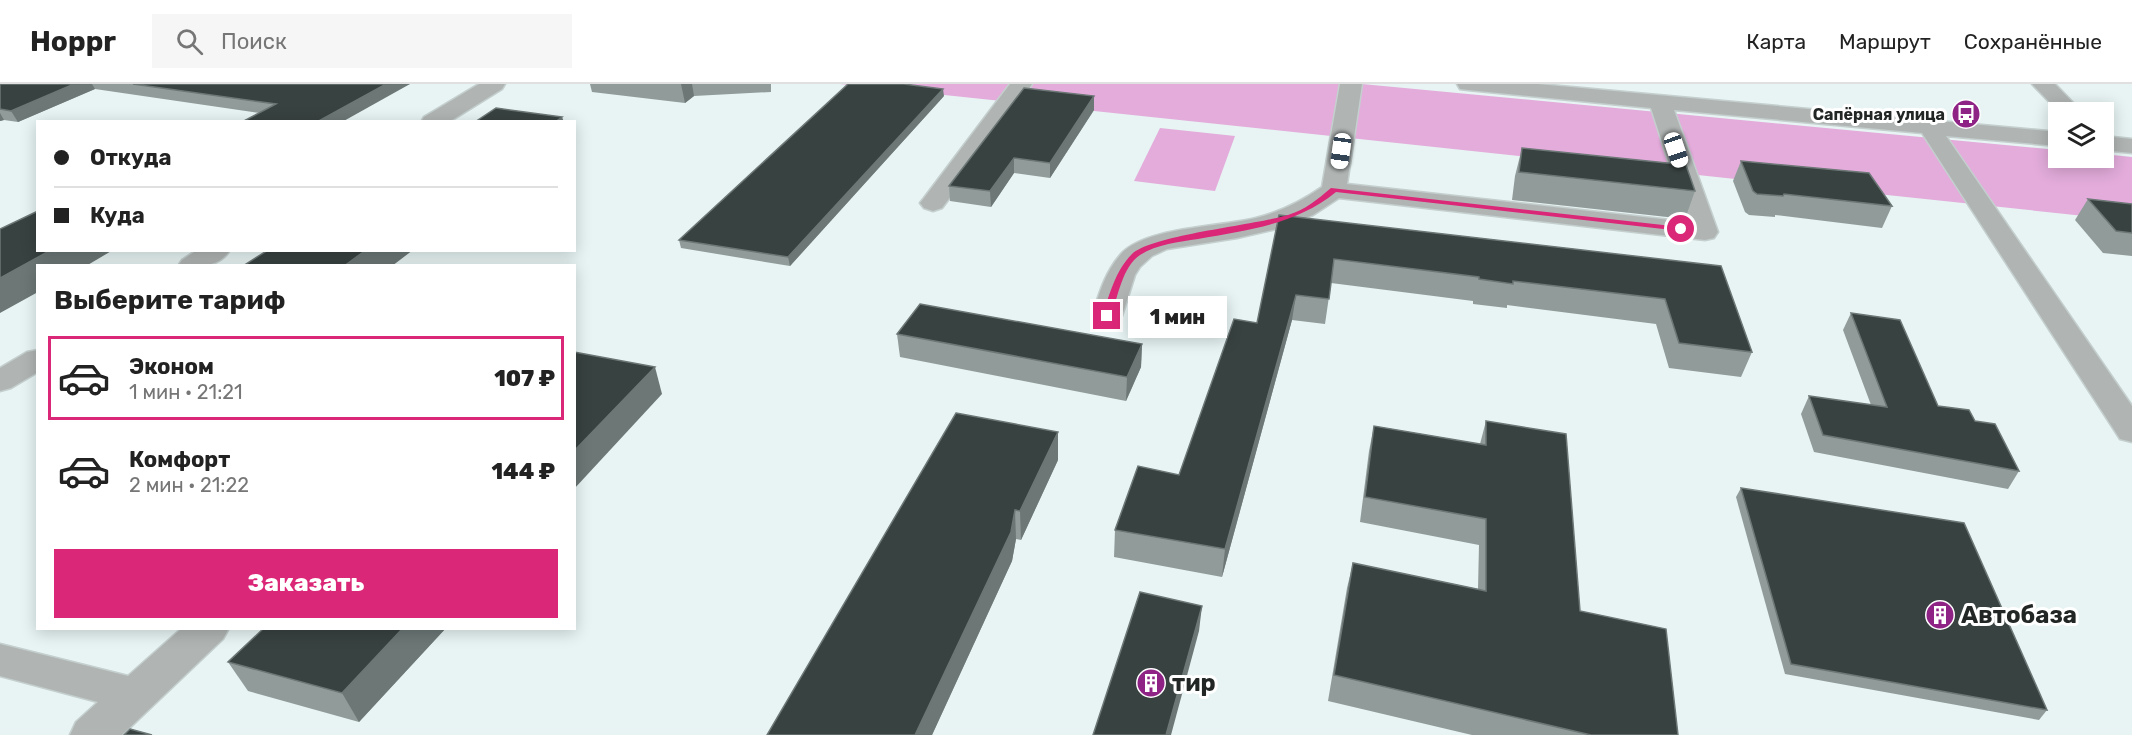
<!DOCTYPE html>
<html lang="ru">
<head>
<meta charset="utf-8">
<style>
	:root { --surface:#fff; --page:#f6f6f6; --text:#222; --muted:#767676; --line:#e0e0e0; --accent:#db2777 }
	body { margin:0; font-family:Rubik,sans-serif; background:var(--page); color:var(--text); height:100vh; display:flex; flex-direction:column; font-size:22px; white-space:nowrap }
	* { box-sizing:border-box; margin:0 }
	p { font-size:20px; color:var(--muted) }
	.icon { flex:none; width:33px; height:33px; fill:none; stroke:currentColor; stroke-width:2; stroke-linecap:round; stroke-linejoin:round }
	.map { position:relative; flex:1; overflow:hidden }
	.details { position:absolute; left:36px; top:180px; width:540px; height:366px; display:flex; flex-direction:column; background:var(--surface); border-radius:0px; box-shadow:0 3px 15px #0003 }
	.details>* { flex:none }
	.top-card { position:absolute; left:36px; top:36px; width:540px; height:132px; border-radius:0px; box-shadow:0 3px 15px #0003; display:grid; align-content:center; height:132px; padding:0 18px; background:var(--surface) }
	.tools { position:absolute; left:2048px; top:18px; display:grid; gap:12px }
	.tools a { display:grid; place-items:center; width:66px; height:66px; border-radius:0px; background:var(--surface); box-shadow:0 3px 15px #0003; font-size:30px }
	.end { position:absolute; width:27px; height:27px; margin:-14px; border:8px solid #db2777; background:#fff; box-shadow:0 0 0 3px #fff }
	.from { border-radius:50% }
	.bubble { position:absolute; height:42px; border-radius:0px; background:var(--surface); box-shadow:0 3px 15px #0003; font-size:20px; font-weight:800; line-height:42px; text-align:center }
	.car { position:absolute; width:18px; height:36px; margin:-18px -9px; border-radius:8px; box-shadow:0 0 4px 2px #0007; background:linear-gradient(#fff 24%,#345 0 40%,#fff 0 76%,#345 0 86%,#fff 0) }
	.top-card b { display:flex; align-items:center; gap:21px; height:57px; font-size:22px }
	.top-card b+b { border-top:2px solid var(--line) }
	.top-card i { width:15px; height:15px; background:var(--text) }
	ul { padding:0; list-style:none }
	li { display:flex; align-items:center; gap:18px; height:84px; margin:0 12px 9px; padding:0 6px; border:3px solid transparent; border-radius:0px }
	li div { flex:1 }
	li b { display:block; font-size:22px }
	li em { font-style:normal; font-weight:800 }
	li.selected { border-color:var(--accent) }
	li>.icon { width:54px; height:54px; stroke-width:1.5 }
	h2 { padding:0 18px; font-size:27px; line-height:72px }
	.action { display:flex; gap:12px; margin-top:auto; padding:12px 18px }
	.action a { flex:1; height:69px; border-radius:0px; background:var(--accent); color:#fff; font-size:24px; font-weight:800; line-height:69px; text-align:center }
	header { display:flex; align-items:center; gap:36px; box-sizing:border-box; height:84px; padding:0 30px; background:var(--surface); border-bottom:2px solid var(--line) }
	header strong { font-size:28px }
	nav { display:flex; gap:33px; margin-inline-start:auto; font-size:21px }
	.search { width:420px; height:54px; background:var(--page); display:flex; align-items:center; gap:15px; box-sizing:border-box; padding:0 21px; border-radius:0px; color:var(--muted); font-size:22px }
	.map>svg:first-child { display:block }
	.green { fill:#e3acdb }
	.lines { fill:none; stroke-linecap:round; stroke-linejoin:round }
	.minor-casing { stroke:#c4cfce; stroke-width:3 }
	.minor { fill:#b0b5b4; fill-rule:evenodd }
	.wall { fill:#909b9a }
	.shaded-wall { fill:#6c7776 }
	.building { fill:#384241; stroke:#6c7776; stroke-width:1.5 }
	.route { fill:#db2777 }
	.labels { text-anchor:middle; stroke-width:6; stroke-linejoin:round; paint-order:stroke }
	.far-poi-label { font-size:16px; font-weight:bold; fill:#222726; stroke:#fff; text-anchor:end }
	.near-poi-label { font-size:24px; font-weight:bold; fill:#222726; stroke:#fff; text-anchor:start }
</style>
</head>
<body>
<header>
<strong>Hoppr</strong>
<div class="search"><svg class="icon" aria-label="search" viewBox="0 0 24 24"><circle cx="10" cy="10" r="6"/><path d="M15 15l6 6"/></svg>Поиск</div>
<nav><a>Карта</a><a>Маршрут</a><a>Сохранённые</a></nav>
</header>
<div class="map">
<svg width="2132" height="651" viewBox="0 0 2132 651">
	<rect width="100%" height="100%" fill="#e7f4f3"/>
	<g class="green">
		<path d="M840 0H1362L2058 66V74H2103V70L2132 73V137Z"/>
		<path d="M1160 44 1235 52 1215 107 1134 97Z"/>
	</g>
	<g class="lines">
		<g class="minor-casing">
			<g id="minor">
				<path d="M479 0H505L502 5 449 38H421L424 33Z"/>
				<path d="M1010 0H1032L1019 22 942 124 933 127 924 124 920 119 924 114Z"/>
				<path d="M1340 0H1362L1347 100 1688 138 1651 24 1468 6 1460 5 1457 0H1538L2058 48V62L1946 52 2132 322V358L2120 355 1922 49 1674 26 1718 148 1714 154 1705 156 1339 114 1313 131 1281 144 1237 154 1167 165 1152 172 1140 183 1135 191 1122 232 1117 238 1107 241 1097 238 1092 232C1099 210 1105 188 1121 170 1146 143 1220 143 1256 134 1280 128 1302 117 1322 103Z"/>
				<path d="M2032 0H2055L2082 28H2059Z"/>
				<path d="M2103 52 2132 55V69L2103 66Z"/>
				<path d="M197 166H230C218 185 198 182 178 182L182 176Z"/>
				<path d="M38 266V288L11 304 0 307V284L27 268Z"/>
				<path d="M182 544H229L223 555 122 651H70L76 638 98 618 0 592V560L128 592Z"/>
			</g>
		</g>
		<use href="#minor" class="minor"/>
	</g>
	<g class="wall">
		<path d="M0 0H410L260 29 95 5 18 38 4 36 0 37Z"/>
		<path d="M590 0H771V8L694 12 685 19 592 8Z"/>
		<path d="M944 12 790 182 681 164 679 156Z"/>
		<path d="M1094 26 1050 94 1014 89 991 123 950 117 949 102Z"/>
		<path d="M1522 64 1695 107 1685 135 1512 116 1515 92Z"/>
		<path d="M1741 77 1892 122 1882 144 1775 131V133L1749 131 1745 128 1733 97Z"/>
		<path d="M2088 115 2132 120V172L2103 169 2075 136Z"/>
		<path d="M1279 131 1721 182 1752 268 1741 293 1669 284 1656 240 1507 221V224L1473 220V217L1331 199 1325 240 1292 236 1222 493 1114 473 1115 446 1179 391 1257 239Z"/>
		<path d="M1851 229 1938 322 1975 337 2019 387 2008 405 1814 368 1801 330 1809 312 1871 321 1843 246Z"/>
		<path d="M897 250 1142 260 1141 283 1126 317 900 273Z"/>
		<path d="M1486 337 1580 527 1678 651H1472L1328 617 1347 504 1353 479 1478 505 1479 461 1360 438 1369 367 1374 342 1480 360Z"/>
		<path d="M1058 376 1021 456 1016 455 1012 477 932 651H767Z"/>
		<path d="M1741 404 2047 626 2039 636 1785 590 1736 413Z"/>
		<path d="M446 544 359 638 248 607 228 578Z"/>
	</g>
	<g class="shaded-wall">
		<path d="M74 0H92L95 5 18 38 11 27Z"/>
		<path d="M386 0H410L342 38H317Z"/>
		<path d="M681 0H692L694 12 685 19Z"/>
		<path d="M943 5 944 12 790 182 788 173Z"/>
		<path d="M1094 12V26L1050 94V79Z"/>
		<path d="M0 29 4 36 0 37Z"/>
		<path d="M562 33 564 38H555Z"/>
		<path d="M1014 74V89L991 123 990 107Z"/>
		<path d="M51 166H113L86 182H38V208L0 229V194Z"/>
		<path d="M366 166H413L392 182H344Z"/>
		<path d="M1296 211 1292 236 1222 493 1225 465Z"/>
		<path d="M1142 260 1141 283 1126 317 1127 293Z"/>
		<path d="M655 283 662 310 574 405V367Z"/>
		<path d="M1058 348V376L1021 456 1020 427Z"/>
		<path d="M1015 426 1016 455 1012 477 932 651H915Z"/>
		<path d="M1202 522 1199 547 1171 651H1166Z"/>
		<path d="M403 544H446L359 638 342 609Z"/>
	</g>
	<g class="building">
		<path d="M0 0H74L11 27 0 25Z"/>
		<path d="M133 0H386L317 38H242L276 20Z"/>
		<path d="M848 0H904L943 5 788 173 679 156Z"/>
		<path d="M1024 4 1094 12 1050 79 1014 74 990 107 949 102Z"/>
		<path d="M496 24 562 33 555 38H475Z"/>
		<path d="M1522 64 1686 81 1695 107 1519 88Z"/>
		<path d="M1741 77 1869 89 1892 122 1784 110 1783 112 1757 110 1753 107Z"/>
		<path d="M2088 115 2132 120V149L2116 147Z"/>
		<path d="M38 127V166H51L0 194V145Z"/>
		<path d="M1279 131 1721 182 1752 268 1679 259 1665 215 1513 197V200L1479 195V193L1334 175 1329 215 1296 211 1225 465 1115 446 1138 382 1179 391 1234 235 1257 239Z"/>
		<path d="M268 166H366L344 182H243Z"/>
		<path d="M920 220 1142 260 1127 293 897 250Z"/>
		<path d="M1851 229 1900 236 1938 322 1969 326 1975 337 1995 340 2019 387 1823 351 1809 312 1887 323Z"/>
		<path d="M574 268 655 283 574 367Z"/>
		<path d="M956 329 1058 348 1020 427 1015 426 1011 448 915 651H767Z"/>
		<path d="M1486 337 1566 350 1580 527 1666 545 1678 651H1591L1334 591 1353 479 1486 507V435L1365 413 1374 342 1486 361Z"/>
		<path d="M1741 404 1964 439 2047 626 1791 580Z"/>
		<path d="M1140 508 1202 522 1166 651H1093Z"/>
		<path d="M264 544H403L342 609 228 578Z"/>
		<path d="M130 645 152 651H124Z"/>
	</g>
	<path class="route" d="M1331 104 1681 143 1685 145 1681 147 1336 108C1295 141 1248 146 1198 155 1179 158 1157 160 1140 171 1122 183 1118 213 1111 232L1107 235 1102 232C1110 210 1115 187 1132 170 1151 151 1255 141 1288 131 1305 126 1318 115 1331 104Z"/>
	<defs>
		<g id="bus-disc" transform="scale(1.5)"><circle r="9.5" fill="#8e2285" stroke="#fff"/><path d="M-5-6H5V4H4V6H2V4H-2V6H-4V4H-5ZM-3.5-4V0h7V-4ZM-3.5 1.2v1.5H-2V1.2ZM2 1.2v1.5H3.5V1.2Z" fill="#fff"/></g>
		<g id="building-disc" transform="scale(1.5)"><circle r="9.5" fill="#8e2285" stroke="#fff"/><path d="M-4-6H4V6H1V3H-1V6H-4ZM-2.5-4.3h1.7v1.8h-1.7ZM.8-4.3h1.7v1.8H.8ZM-2.5-1h1.7V.8h-1.7ZM.8-1h1.7V.8H.8Z" fill="#fff"/></g>
	</defs>
	<g fill-rule="evenodd">
		<use href="#bus-disc" x="1966" y="30"/>
		<use href="#building-disc" x="1940" y="531"/>
		<use href="#building-disc" x="1151" y="599"/>
	</g>
	<g class="labels">
		<g class="far-poi-label">
			<text x="1945" y="36">Сапёрная улица</text>
		</g>
		<g class="near-poi-label">
			<text x="1961" y="539">Автобаза</text>
			<text x="1172" y="607">тир</text>
		</g>
	</g>
</svg>
<div class="tools">
<a><svg class="icon" aria-label="layers" viewBox="0 0 24 24"><path d="M12 4l9 5-9 5-9-5zM3 14l9 5 9-5"/></svg></a>
</div>
<i class="end from" style="left:1681px;top:145px"></i>
<i class="end" style="left:1107px;top:232px"></i>
<div class="bubble" style="left:1128px;top:212px;width:99px">1 мин</div>
<i class="car" style="left:1676px;top:66px;rotate:161deg"></i>
<i class="car" style="left:1341px;top:67px;rotate:188deg"></i>
<div class="top-card">
<b><i class="from"></i>Откуда</b>
<b><i></i>Куда</b>
</div>
<section class="details">
<h2>Выберите тариф</h2>
<ul>
<li class="selected"><svg class="icon" aria-label="car" viewBox="0 0 24 24"><path d="M5 17H2v-5l4-1 3-4h7l3 4 3 1v5h-3M9 17h6M6 11h13"/><circle cx="7" cy="17" r="2"/><circle cx="17" cy="17" r="2"/></svg><div><b>Эконом</b><p>1 мин · 21:21</p></div><em>107 ₽</em></li>
<li><svg class="icon" aria-label="car" viewBox="0 0 24 24"><path d="M5 17H2v-5l4-1 3-4h7l3 4 3 1v5h-3M9 17h6M6 11h13"/><circle cx="7" cy="17" r="2"/><circle cx="17" cy="17" r="2"/></svg><div><b>Комфорт</b><p>2 мин · 21:22</p></div><em>144 ₽</em></li>
</ul>
<div class="action"><a>Заказать</a></div>
</section>
</div>
</body>
</html>
